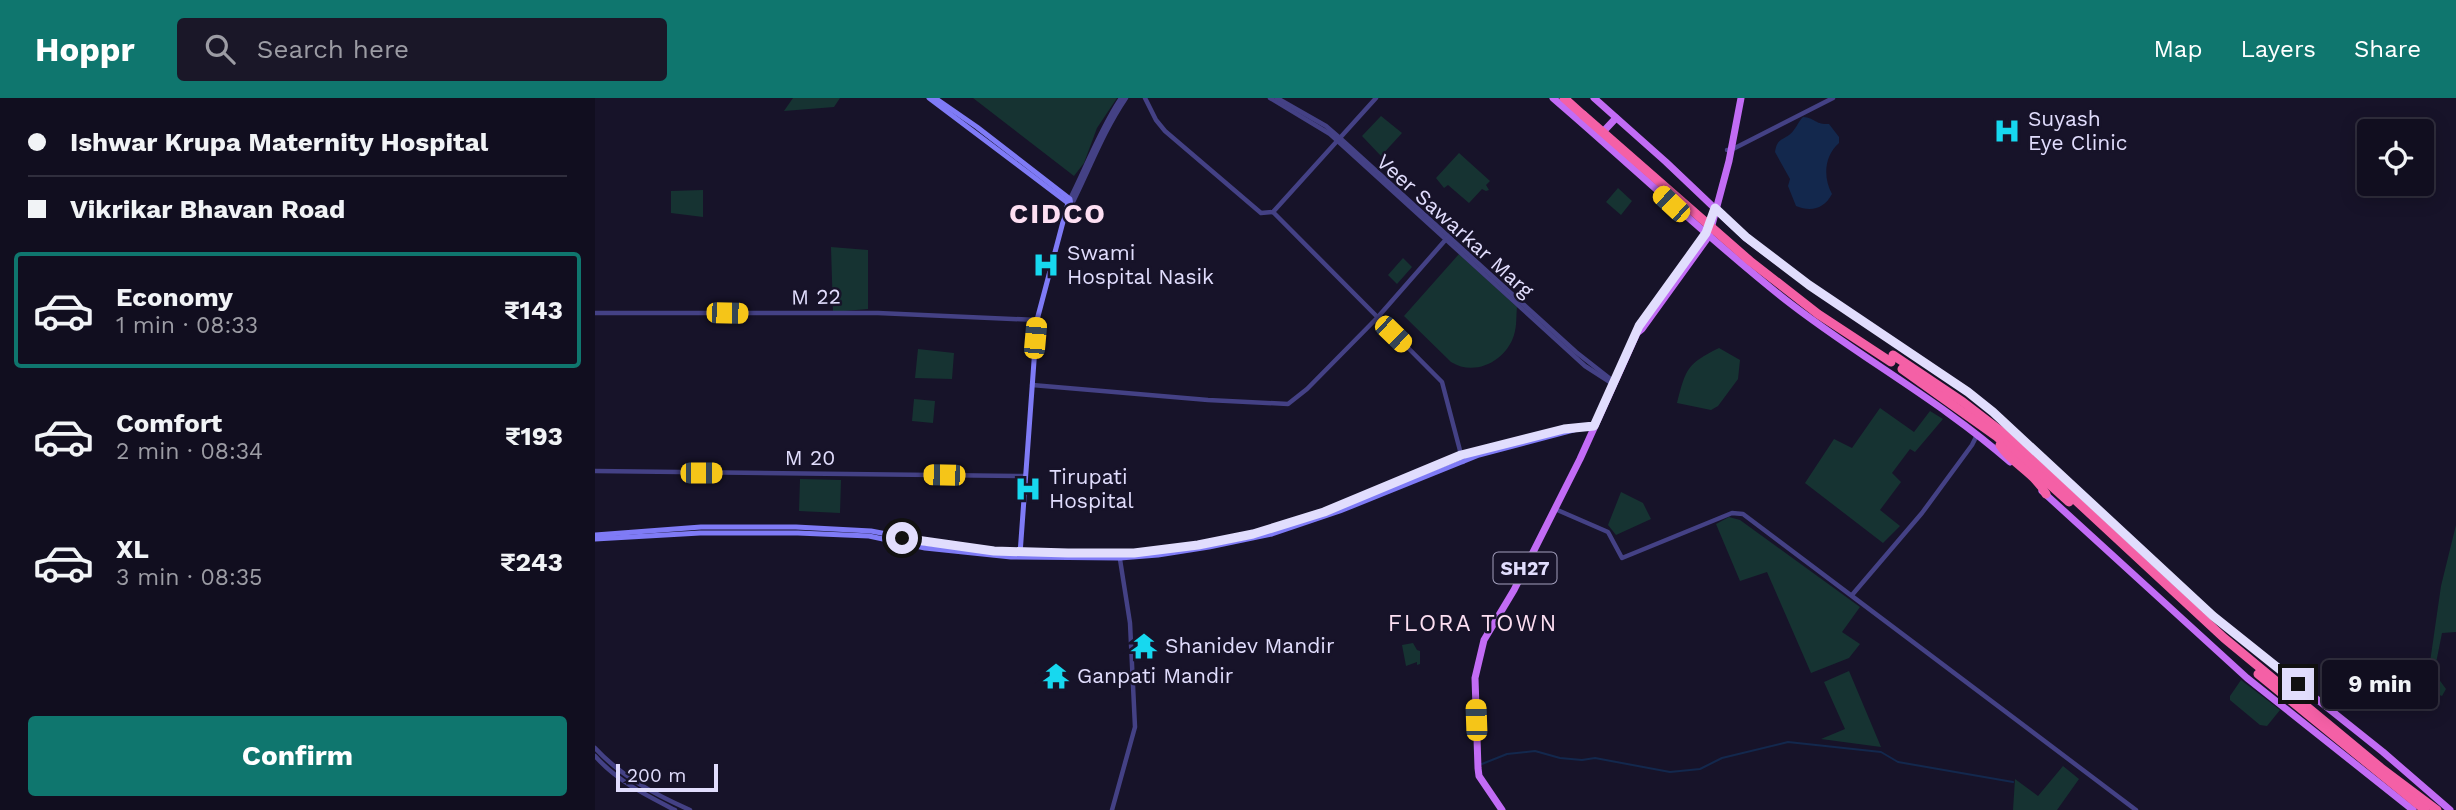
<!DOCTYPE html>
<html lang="en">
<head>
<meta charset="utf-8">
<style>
	:root { --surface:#110e1f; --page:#1a1728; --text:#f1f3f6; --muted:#9c9ca4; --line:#302e3d; --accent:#0f766e }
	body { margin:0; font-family:"Work Sans",sans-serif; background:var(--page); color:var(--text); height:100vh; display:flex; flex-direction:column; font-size:26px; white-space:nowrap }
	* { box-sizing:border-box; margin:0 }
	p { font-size:23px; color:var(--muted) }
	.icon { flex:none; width:38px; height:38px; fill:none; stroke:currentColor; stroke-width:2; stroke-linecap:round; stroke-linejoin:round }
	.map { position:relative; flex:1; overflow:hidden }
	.drawer { display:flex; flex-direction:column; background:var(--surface); width:595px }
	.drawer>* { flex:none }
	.hud { display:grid; align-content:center; height:154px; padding:0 28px; background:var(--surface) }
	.controls { position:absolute; left:1762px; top:21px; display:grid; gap:14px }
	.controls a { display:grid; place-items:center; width:77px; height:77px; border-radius:7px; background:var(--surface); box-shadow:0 4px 18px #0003,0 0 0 2px var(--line); font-size:35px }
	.scale { position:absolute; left:21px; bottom:18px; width:102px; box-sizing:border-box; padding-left:7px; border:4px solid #e1ddfd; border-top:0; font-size:19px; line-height:24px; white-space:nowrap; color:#e1ddfd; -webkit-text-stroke:5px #171329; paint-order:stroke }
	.end { position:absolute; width:32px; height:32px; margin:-16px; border:9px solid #e1ddfd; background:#111; box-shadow:0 0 0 4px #111 }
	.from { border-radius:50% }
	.bubble { position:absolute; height:49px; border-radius:7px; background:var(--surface); box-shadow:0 4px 18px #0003,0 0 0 2px var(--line); font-size:23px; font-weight:700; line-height:49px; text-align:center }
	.car { position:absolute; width:21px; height:42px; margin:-21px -10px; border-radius:9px; box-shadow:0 0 5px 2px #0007; background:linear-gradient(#f5c518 24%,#345 0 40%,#f5c518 0 76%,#345 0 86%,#f5c518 0) }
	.hud b { display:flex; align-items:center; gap:24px; height:66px; font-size:26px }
	.hud b+b { border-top:2px solid var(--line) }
	.hud i { width:18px; height:18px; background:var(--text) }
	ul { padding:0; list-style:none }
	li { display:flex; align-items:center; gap:21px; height:116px; margin:0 14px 10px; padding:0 14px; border:4px solid transparent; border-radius:7px }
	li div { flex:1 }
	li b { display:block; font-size:26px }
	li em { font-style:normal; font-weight:700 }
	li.selected { border-color:var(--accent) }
	li>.icon { width:63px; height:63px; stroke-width:1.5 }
	.action { display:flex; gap:14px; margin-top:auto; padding:14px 28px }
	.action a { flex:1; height:80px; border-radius:7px; background:var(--accent); color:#fff; font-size:28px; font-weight:700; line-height:80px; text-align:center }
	header { display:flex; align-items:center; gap:42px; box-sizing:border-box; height:98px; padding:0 35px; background:var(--accent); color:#fff }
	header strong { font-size:33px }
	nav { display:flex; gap:38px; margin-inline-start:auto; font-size:24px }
	.search { width:490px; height:63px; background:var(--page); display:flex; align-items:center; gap:18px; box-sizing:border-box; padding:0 24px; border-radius:7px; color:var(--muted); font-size:26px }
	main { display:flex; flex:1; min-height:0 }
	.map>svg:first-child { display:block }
	.green { fill:#163332 }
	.water { fill:#13284d }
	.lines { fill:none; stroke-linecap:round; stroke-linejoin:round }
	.stream { stroke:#13284d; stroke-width:2 }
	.tertiary { stroke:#444185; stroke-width:4.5 }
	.secondary { stroke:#7f7bf6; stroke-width:5 }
	.primary { stroke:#c26cf5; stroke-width:7 }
	.motorway { stroke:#f460a6; stroke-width:9 }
	.motorway-bridge { stroke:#f460a6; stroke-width:9 }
	.route { stroke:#e1ddfd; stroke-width:9 }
	.labels { text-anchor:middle; stroke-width:5; stroke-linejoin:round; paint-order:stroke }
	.shield { fill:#171329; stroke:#a4a0bd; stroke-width:2 }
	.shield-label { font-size:19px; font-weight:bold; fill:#e1ddfd }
	.poi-label { font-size:21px; fill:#e1ddfd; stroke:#171329; text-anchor:start }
	.street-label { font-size:21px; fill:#e1ddfd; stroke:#171329 }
	.neighbourhood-label { font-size:23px; letter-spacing:2px; fill:#fddff2; stroke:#171329 }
	.district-label { font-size:28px; font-weight:bold; letter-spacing:2px; fill:#fddff2; stroke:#171329 }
</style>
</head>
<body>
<header>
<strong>Hoppr</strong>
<div class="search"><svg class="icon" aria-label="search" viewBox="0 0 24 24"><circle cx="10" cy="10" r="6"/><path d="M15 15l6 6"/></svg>Search here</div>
<nav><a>Map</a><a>Layers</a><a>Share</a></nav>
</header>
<main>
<section class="drawer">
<div class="hud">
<b><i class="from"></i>Ishwar Krupa Maternity Hospital</b>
<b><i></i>Vikrikar Bhavan Road</b>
</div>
<ul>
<li class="selected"><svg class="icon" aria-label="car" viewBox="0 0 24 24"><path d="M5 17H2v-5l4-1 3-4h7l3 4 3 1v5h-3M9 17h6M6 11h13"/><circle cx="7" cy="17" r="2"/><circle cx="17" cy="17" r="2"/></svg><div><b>Economy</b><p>1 min · 08:33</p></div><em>₹143</em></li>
<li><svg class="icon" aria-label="car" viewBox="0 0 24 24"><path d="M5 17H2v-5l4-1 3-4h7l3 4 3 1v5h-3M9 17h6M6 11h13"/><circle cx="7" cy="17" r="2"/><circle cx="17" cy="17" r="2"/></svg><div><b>Comfort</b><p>2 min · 08:34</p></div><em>₹193</em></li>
<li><svg class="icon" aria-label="car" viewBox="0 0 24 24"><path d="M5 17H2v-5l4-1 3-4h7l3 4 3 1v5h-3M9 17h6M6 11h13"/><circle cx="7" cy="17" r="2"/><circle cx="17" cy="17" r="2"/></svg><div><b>XL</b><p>3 min · 08:35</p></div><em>₹243</em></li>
</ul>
<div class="action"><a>Confirm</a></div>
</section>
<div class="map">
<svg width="1861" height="712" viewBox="0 0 1861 712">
	<rect width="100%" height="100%" fill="#171329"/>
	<g class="green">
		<path d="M198 0H245L239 9 189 13Z"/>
		<path d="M378 0H522L502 30 489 65 479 78Z"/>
		<path d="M786 18 807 35 786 58 767 38Z"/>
		<path d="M864 55 895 83 891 87 894 92 891 93 887 91 874 105 853 87 849 90 841 80Z"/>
		<path d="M1023 90 1037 103 1026 117 1011 104Z"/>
		<path d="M108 92V119L76 115V93Z"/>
		<path d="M236 149 273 152V211L238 214Z"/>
		<path d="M864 156 922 209C921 218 922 228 919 237 911 263 880 279 856 264L809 218Z"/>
		<path d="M808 160 817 169 802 186 793 177Z"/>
		<path d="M1124 250 1145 262 1143 281 1123 308 1116 312 1082 305C1091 270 1092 266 1124 250Z"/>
		<path d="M323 251 359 255 357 281 320 280Z"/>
		<path d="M319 301 340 303 338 325 317 323Z"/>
		<path d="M1285 310 1319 334 1335 313 1348 321 1320 354 1315 351 1297 375 1306 384 1285 412 1305 428 1288 445 1210 385 1239 341 1257 350Z"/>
		<path d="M205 381 246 382 245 415 204 413Z"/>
		<path d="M1026 394 1048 405 1056 421 1021 437 1013 427Z"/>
		<path d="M1134 419 1145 422 1265 509 1247 534 1265 546 1254 560 1216 575 1172 474 1145 483 1121 426Z"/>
		<path d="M1861 427V534L1847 535 1840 570V576L1851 591 1847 598 1831 592 1846 488Z"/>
		<path d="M818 545 822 552 825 553V566L822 567V564L811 568 807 547Z"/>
		<path d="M1254 573 1286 649 1226 641 1250 631 1229 584Z"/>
		<path d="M1646 582 1685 612 1672 628 1665 627 1635 602V598Z"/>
		<path d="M1468 668 1484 681 1462 712H1418L1420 681 1443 698Z"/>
	</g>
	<path class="water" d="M1208 19C1221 20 1220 27 1234 26L1244 39V45C1229 58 1228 80 1237 96 1229 111 1216 114 1201 108L1193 88 1195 81 1180 54C1182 41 1186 43 1194 37 1200 33 1203 24 1208 19Z"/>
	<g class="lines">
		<path class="stream" d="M887 666 912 656 940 653 965 660 987 662 1000 660 1075 674 1105 671 1127 660 1193 644 1286 654 1303 664 1418 684"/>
		<g class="tertiary">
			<path d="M526 0C504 33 491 70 473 105L477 106C495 70 508 34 531 0"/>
			<path d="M550 0 561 22 570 33 666 115 678 114 781 0"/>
			<path d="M675 0 735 36 990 268 1018 286"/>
			<path d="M682 0 731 28 746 41 981 254 1018 283"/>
			<path d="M1132 52H1136L1238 0"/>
			<path d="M678 114 847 284 868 364"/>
			<path d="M0 215H283L442 222"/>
			<path d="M437 287 613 302 693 306 712 291 782 220 853 139"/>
			<path d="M0 373 430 378"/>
			<path d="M960 411 1013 434 1027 460 1137 415 1148 416 1541 712"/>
			<path d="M1257 497 1327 415 1377 347 1382 337"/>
			<path d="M0 650C27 679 59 696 95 712"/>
			<path d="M0 658C22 683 51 697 80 712"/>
			<path d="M517 712 540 629 535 525 524 455"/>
		</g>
		<g class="secondary">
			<path d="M334 0 473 105 442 222 425 456"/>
			<path d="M340 0 382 29 475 101 476 108"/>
			<path d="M0 437 106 429H201L276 433 350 447 399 453 473 455 564 453 645 439 676 431 749 407 866 357 969 331 999 328"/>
			<path d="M0 441 105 435H203L274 438 330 450 416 459 525 460 563 457 614 449 677 436 745 413 884 357 986 330"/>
		</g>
		<g class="primary">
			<path d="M958 0C1035 66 1108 136 1187 199 1260 257 1345 302 1415 364"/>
			<path d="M999 0 1071 64 1151 140 1214 187 1373 294 1398 314 1618 518 1788 654 1855 712"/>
			<path d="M1006 36 1021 20"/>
			<path d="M1447 393 1652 580 1818 712"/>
			<path d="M907 712 884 678 883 670 880 580 889 542 919 492 985 361 1042 235 1047 231 1114 138 1134 63 1146 0"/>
		</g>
		<g class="motorway">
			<path d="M969 0 988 17"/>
			<path d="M1298 257 1368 304 1407 334 1629 540 1786 670 1842 712"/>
			<path d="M1307 271 1401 338 1474 404"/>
			<path d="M1405 347C1417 366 1441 376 1451 396"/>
			<path d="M1663 576 1830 712"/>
		</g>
		<path class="motorway-bridge" d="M988 17 1155 163 1223 216 1296 264"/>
	</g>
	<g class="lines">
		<path class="route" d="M307 440 399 453 473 455H539L603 447 658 436 729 414 866 357 969 331 999 328 1044 228 1111 135 1120 110 1151 139 1214 187 1373 294 1398 314 1618 518 1703 586"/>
	</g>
	<defs>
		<g id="hospital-bare" transform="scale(2.1)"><path d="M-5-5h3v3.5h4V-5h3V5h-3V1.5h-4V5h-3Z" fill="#17d8ef" stroke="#171329" stroke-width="2.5" paint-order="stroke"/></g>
		<g id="temple-bare" transform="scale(2.1)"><path d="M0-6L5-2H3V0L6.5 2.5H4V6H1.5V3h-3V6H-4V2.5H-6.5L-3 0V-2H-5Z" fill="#17d8ef" stroke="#171329" stroke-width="2.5" paint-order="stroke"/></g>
	</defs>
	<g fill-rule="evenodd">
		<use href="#hospital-bare" x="1412" y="33"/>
		<use href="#hospital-bare" x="451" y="167"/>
		<use href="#hospital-bare" x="433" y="391"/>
		<use href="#temple-bare" x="549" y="548"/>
		<use href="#temple-bare" x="461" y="578"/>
	</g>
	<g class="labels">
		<rect class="shield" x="898.5" y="454.5" width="63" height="31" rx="5"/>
		<g class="shield-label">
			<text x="930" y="477">SH27</text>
		</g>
		<g class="poi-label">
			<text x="1433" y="28">Suyash<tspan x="1433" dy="24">Eye Clinic</tspan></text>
			<text x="472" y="162">Swami<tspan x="472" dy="24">Hospital Nasik</tspan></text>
			<text x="454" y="386">Tirupati<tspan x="454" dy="24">Hospital</tspan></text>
			<text x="570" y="555">Shanidev Mandir</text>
			<text x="482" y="585">Ganpati Mandir</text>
		</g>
		<g class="street-label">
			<text transform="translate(860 128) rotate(42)" y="7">Veer Sawarkar Marg</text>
			<text transform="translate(221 199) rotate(-1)" y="7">M 22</text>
			<text x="215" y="367">M 20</text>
		</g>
		<g class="neighbourhood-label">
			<text x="878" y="533">FLORA TOWN</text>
		</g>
		<g class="district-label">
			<text x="463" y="125">CIDCO</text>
		</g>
	</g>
</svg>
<div class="controls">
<a><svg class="icon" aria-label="locate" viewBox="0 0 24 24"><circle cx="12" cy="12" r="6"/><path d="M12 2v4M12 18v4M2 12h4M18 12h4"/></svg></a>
</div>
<div class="scale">200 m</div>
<i class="end from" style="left:307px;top:440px"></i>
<i class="end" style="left:1703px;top:586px"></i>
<div class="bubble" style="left:1727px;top:562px;width:116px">9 min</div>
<i class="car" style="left:1076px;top:106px;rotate:313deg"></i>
<i class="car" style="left:132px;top:215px;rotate:91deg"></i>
<i class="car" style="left:798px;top:236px;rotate:134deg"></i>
<i class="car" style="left:440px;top:240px;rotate:5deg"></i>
<i class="car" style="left:106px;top:375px;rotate:90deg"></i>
<i class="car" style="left:349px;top:377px;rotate:271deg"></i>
<i class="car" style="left:881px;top:622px;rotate:358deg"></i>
</div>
</main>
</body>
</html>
